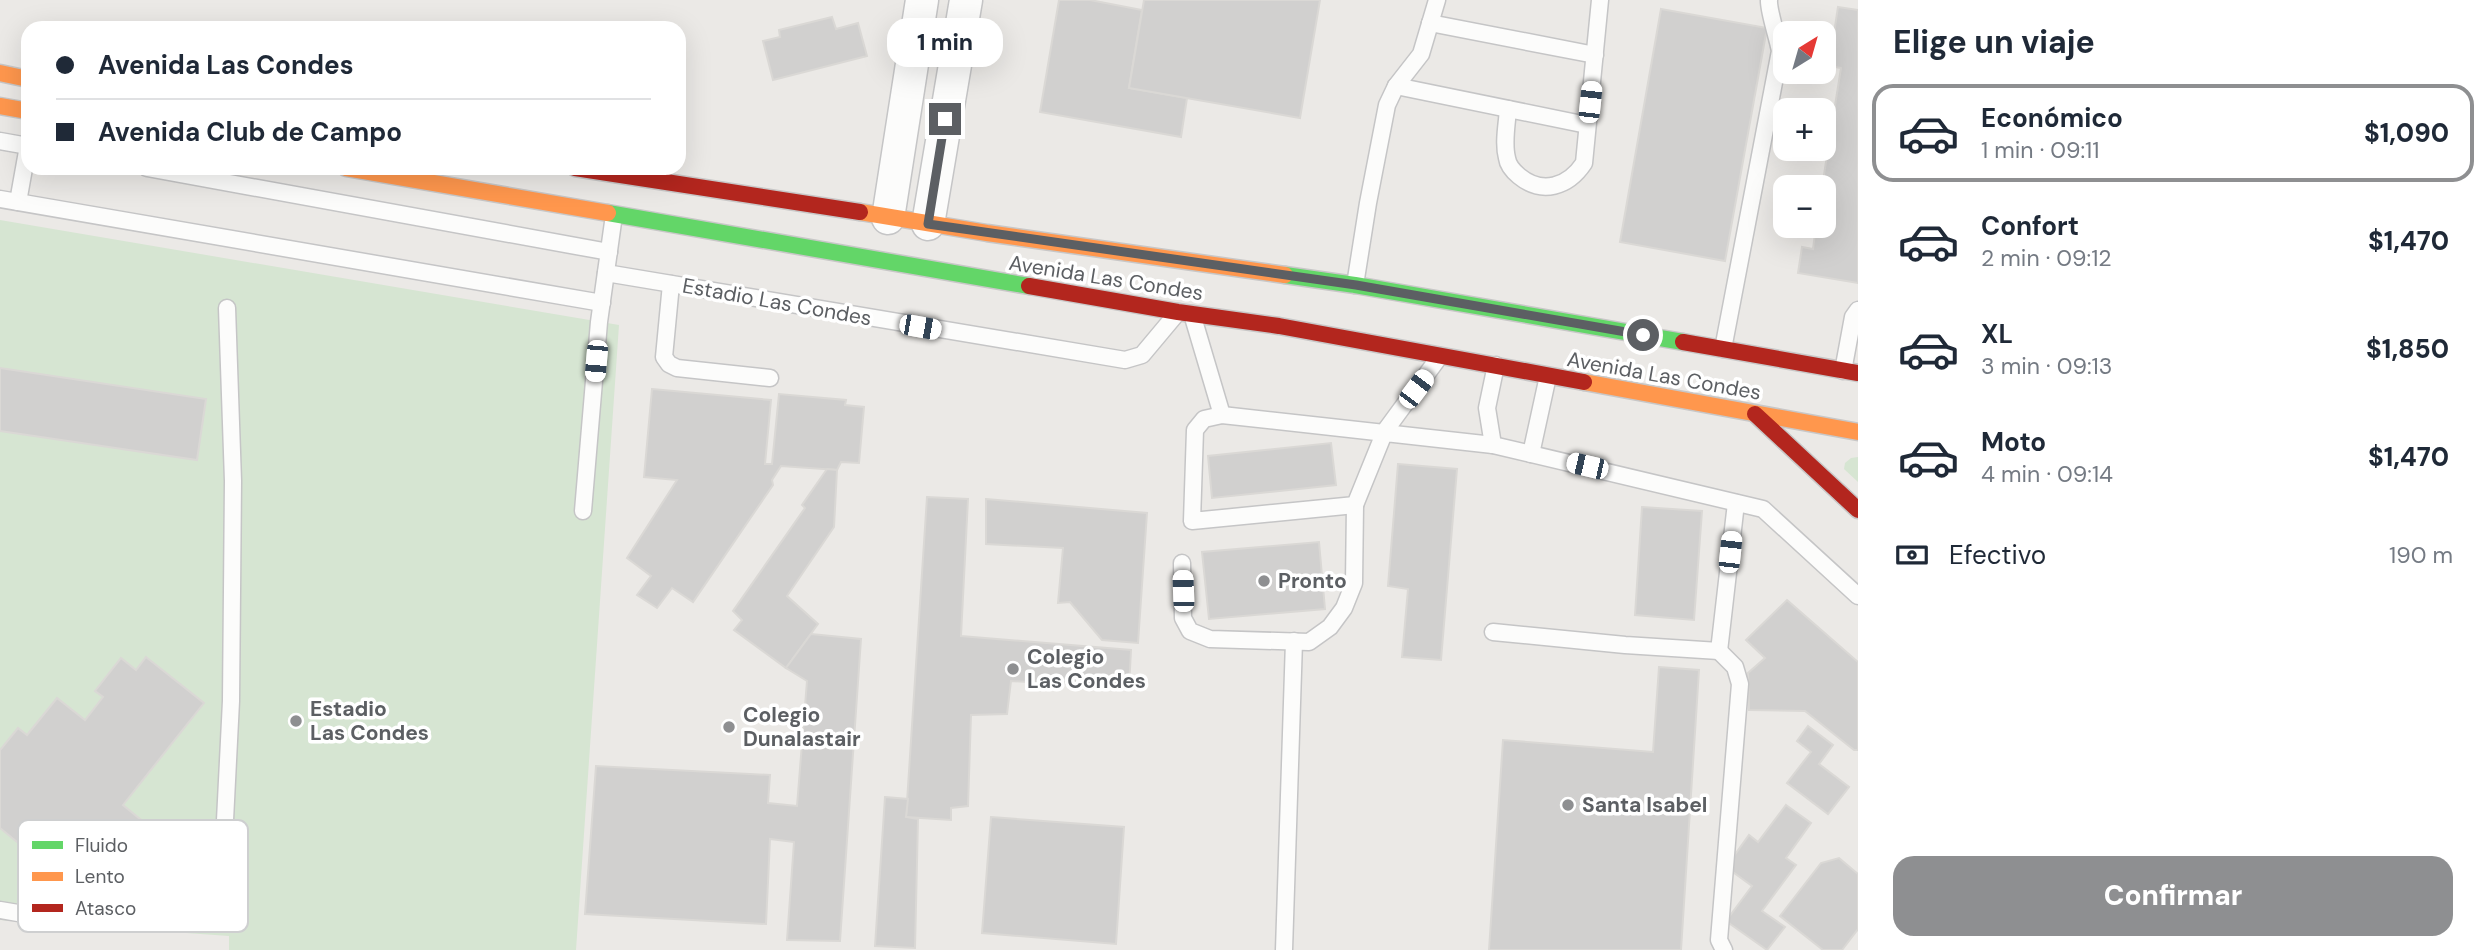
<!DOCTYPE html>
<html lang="es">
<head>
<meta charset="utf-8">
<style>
	:root { --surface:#fff; --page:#f6f6f7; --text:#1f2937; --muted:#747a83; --line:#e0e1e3; --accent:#8e8f91 }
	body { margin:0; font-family:"DM Sans",sans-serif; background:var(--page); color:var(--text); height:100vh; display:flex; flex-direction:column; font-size:26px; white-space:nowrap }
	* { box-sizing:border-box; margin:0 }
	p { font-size:23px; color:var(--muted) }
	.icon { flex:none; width:38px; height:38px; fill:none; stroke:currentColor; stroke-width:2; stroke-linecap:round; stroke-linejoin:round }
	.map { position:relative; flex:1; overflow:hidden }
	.side { display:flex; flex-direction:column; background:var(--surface); width:630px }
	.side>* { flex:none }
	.hud { position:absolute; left:21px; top:21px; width:665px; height:154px; border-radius:21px; box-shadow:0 7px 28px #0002; display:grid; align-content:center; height:154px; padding:0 35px; background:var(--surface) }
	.needle { width:46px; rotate:37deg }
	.fabs { position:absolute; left:1773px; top:21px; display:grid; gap:14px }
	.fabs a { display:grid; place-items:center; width:63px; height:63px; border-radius:14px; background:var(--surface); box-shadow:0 7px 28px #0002; font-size:35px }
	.end { position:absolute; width:32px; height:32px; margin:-16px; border:9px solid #5c5f63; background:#fff; box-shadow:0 0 0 4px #fff }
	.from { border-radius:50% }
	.bubble { position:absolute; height:49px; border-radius:21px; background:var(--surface); box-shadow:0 7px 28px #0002; font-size:23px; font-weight:800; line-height:49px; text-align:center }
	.car { position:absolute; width:21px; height:42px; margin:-21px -10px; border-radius:9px; box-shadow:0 0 5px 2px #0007; background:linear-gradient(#fff 24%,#345 0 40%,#fff 0 76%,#345 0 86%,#fff 0) }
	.hud b { display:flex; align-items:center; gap:24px; height:66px; font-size:26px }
	.hud b+b { border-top:2px solid var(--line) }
	.hud i { width:18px; height:18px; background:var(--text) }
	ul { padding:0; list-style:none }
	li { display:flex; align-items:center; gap:21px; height:98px; margin:0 14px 10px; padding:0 21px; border:4px solid transparent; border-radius:21px }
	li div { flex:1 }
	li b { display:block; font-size:26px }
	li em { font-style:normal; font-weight:800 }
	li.selected { border-color:var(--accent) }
	li>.icon { width:63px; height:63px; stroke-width:1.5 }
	h2 { padding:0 35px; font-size:32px; line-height:84px }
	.pay { display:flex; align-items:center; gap:18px; height:77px; padding:0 35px; font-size:26px }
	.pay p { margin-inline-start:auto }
	.cta { display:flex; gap:14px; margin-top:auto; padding:14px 35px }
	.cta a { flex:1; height:80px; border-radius:21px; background:var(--accent); color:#fff; font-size:28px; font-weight:800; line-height:80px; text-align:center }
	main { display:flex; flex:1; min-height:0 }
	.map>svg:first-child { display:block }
	.green { fill:#d6e5d2 }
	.building { fill:#d1d0cf; stroke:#dad8d5; stroke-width:2 }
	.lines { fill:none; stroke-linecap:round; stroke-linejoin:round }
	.lane-casing { stroke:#c5c5c6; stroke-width:19 }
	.street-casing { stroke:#c5c5c6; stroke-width:35 }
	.fast-casing { stroke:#c8c7c7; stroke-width:19 }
	.slow-casing { stroke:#c8c7c7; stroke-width:19 }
	.jam-casing { stroke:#c8c7c7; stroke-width:19 }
	.lane { stroke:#fcfcfb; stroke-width:16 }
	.street { stroke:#fcfcfb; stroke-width:32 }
	.fast { stroke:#63d668; stroke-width:16 }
	.slow { stroke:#ff974d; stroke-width:16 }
	.jam { stroke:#b3261e; stroke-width:16 }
	.route { stroke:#5c5f63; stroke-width:9 }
	.poi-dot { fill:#8e8f91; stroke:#fff; stroke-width:2.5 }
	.labels { text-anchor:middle; stroke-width:7; stroke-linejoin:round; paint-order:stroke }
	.street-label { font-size:21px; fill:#5c5f63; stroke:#fff }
	.poi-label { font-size:21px; font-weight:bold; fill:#5c5f63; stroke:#fff; text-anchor:start }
	.key { fill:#fff; stroke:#cecfd0; stroke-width:2 }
	.key-label { font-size:19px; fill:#5c5f63 }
</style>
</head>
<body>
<main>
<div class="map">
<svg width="1858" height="950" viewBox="0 0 1858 950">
	<rect width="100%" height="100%" fill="#ebe9e6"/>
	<g class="green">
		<path d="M0 220 619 325 576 950H229V936L0 920Z"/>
		<path d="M1858 457V482L1844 469 1845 463 1851 458Z"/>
	</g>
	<g class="building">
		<path d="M1059 0H1090L1142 10 1129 88 1187 98 1181 137 1040 112Z"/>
		<path d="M1144 0H1320L1300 118 1129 88Z"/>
		<path d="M1838 7 1858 10V283L1798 273 1802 247 1813 249 1816 226H1824L1822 187 1841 68 1829 66Z"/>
		<path d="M1661 9 1767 28 1725 261 1620 242Z"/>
		<path d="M832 17 836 29 858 23 867 56 773 80 763 41 780 37 779 30Z"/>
		<path d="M0 368 206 399 197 460 0 431Z"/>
		<path d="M652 389 771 400 765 464H772L779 394 846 400 845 405 864 407 859 463 841 462 837 470 781 466 772 480 773 485 693 602 672 588 657 608 637 595 651 576 627 558 677 480 644 477Z"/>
		<path d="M1331 443 1336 485 1212 498 1208 456Z"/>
		<path d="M1398 464 1457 469 1441 660 1402 657 1408 589 1388 586Z"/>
		<path d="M827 469 837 470 834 527 787 596 818 624 786 668 734 630 742 620 733 611 805 508 802 505Z"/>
		<path d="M927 497 968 499 961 636 1131 650 1129 688 1011 681 1007 714 971 715 968 806 951 808V820L906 817Z"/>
		<path d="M986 499 1147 513 1138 643 1102 640 1070 602 1058 603 1063 548 986 544Z"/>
		<path d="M1642 507 1702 511 1694 620 1635 615Z"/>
		<path d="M1319 542 1325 609 1209 619 1202 552Z"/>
		<path d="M1787 600 1858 662V750H1854L1805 711 1749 710 1748 673 1765 658 1746 640Z"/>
		<path d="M811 634 861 639 840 941 787 940 794 842 770 839 766 924 585 914 596 766 770 775 768 803 797 806 807 681 786 668Z"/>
		<path d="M146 657 204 703 123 805 151 828 121 866 86 838 71 858 53 843 39 860 0 828V750L18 728 27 735 57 698 85 720 103 697 95 691 121 658 136 670Z"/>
		<path d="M1659 667 1699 670 1681 950H1489L1503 740 1653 752Z"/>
		<path d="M1808 726 1833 745 1819 764 1849 787 1828 814 1787 783 1811 752 1797 741Z"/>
		<path d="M885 797 908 799 906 817 918 819 915 948 875 946Z"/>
		<path d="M1786 805 1811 823 1786 858 1796 865 1762 911 1785 927 1767 950 1726 921 1752 886 1726 867 1749 835 1758 842Z"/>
		<path d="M991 817 1124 827 1116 944 982 933Z"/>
		<path d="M1839 858 1858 874V929L1842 950H1823L1780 916 1821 863Z"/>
	</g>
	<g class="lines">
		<g class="lane-casing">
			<g id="lane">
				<path d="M1430 23 1595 55"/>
				<path d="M1396 86 1587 125"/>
				<path d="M1508 109C1507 124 1503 143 1507 158 1508 166 1513 171 1519 176 1542 195 1568 187 1584 163L1600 0"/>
				<path d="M0 141 28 146"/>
				<path d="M147 168 609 252"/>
				<path d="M0 199 602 303"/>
				<path d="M18 202 28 146"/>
				<path d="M606 273 1125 360 1142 355 1178 312"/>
				<path d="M671 284 664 357 669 364 677 368 770 378"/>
				<path d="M1355 285 1368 203 1387 105 1396 86 1421 54 1437 0"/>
				<path d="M1192 314 1222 415"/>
				<path d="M1723 349 1780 51C1778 39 1768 10 1769 0"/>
				<path d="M1440 356 1385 431 1355 505 1192 521 1195 430 1204 419 1222 415 1493 445 1763 509 1858 596"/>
				<path d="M1843 371 1853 317 1858 310"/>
				<path d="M1493 445 1487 408 1496 365"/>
				<path d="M1531 454 1548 376"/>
				<path d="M583 511 599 322 614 215"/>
				<path d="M1182 563 1183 618 1190 631 1210 639 1309 642 1330 627 1344 608 1354 583 1355 505"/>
				<path d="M1493 632 1625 645 1719 651 1736 503"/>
				<path d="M1719 651 1735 667 1740 684 1719 940 1724 950"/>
				<path d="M0 910 18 913 116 912 151 909 185 900 222 880 231 701 233 481 227 308"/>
				<path d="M1284 950 1294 641"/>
			</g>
		</g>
		<g class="street-casing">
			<g id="street">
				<path d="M888 218 922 0"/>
				<path d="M928 224 966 0"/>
			</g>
		</g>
		<g class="fast-casing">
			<g id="fast">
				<path d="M608 213 1029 286"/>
				<path d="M1285 275 1355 285 1683 342"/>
			</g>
		</g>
		<g class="slow-casing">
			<g id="slow">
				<path d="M0 73 28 79"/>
				<path d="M0 106 28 111"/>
				<path d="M346 168 608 213"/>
				<path d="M860 212 987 233 1285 275"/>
				<path d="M1584 382 1858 432"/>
			</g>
		</g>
		<g class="jam-casing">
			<g id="jam">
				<path d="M575 168 860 212"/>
				<path d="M1029 286 1178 312 1279 326 1584 382"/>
				<path d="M1683 342 1858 373"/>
				<path d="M1755 414 1858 510"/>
			</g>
		</g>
		<use href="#lane" class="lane"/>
		<use href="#street" class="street"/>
		<use href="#fast" class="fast"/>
		<use href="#slow" class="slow"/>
		<use href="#jam" class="jam"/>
	</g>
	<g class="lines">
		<path class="route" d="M945 119 928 224 1356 285 1643 335"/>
	</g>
	<g class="poi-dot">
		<circle cx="1264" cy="581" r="7"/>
		<circle cx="1013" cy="669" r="7"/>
		<circle cx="296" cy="721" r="7"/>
		<circle cx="729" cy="727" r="7"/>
		<circle cx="1568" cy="805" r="7"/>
	</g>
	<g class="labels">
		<g class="street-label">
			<text transform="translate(1106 278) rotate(9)" y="7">Avenida Las Condes</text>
			<text transform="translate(777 302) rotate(10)" y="7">Estadio Las Condes</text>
			<text transform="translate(1664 376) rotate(10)" y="7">Avenida Las Condes</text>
		</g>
		<g class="poi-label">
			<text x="1278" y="588">Pronto</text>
			<text x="1027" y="664">Colegio<tspan x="1027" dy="24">Las Condes</tspan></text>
			<text x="310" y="716">Estadio<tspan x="310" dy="24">Las Condes</tspan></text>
			<text x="743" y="722">Colegio<tspan x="743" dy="24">Dunalastair</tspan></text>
			<text x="1582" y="812">Santa Isabel</text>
		</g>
	</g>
	<rect x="18" y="820" width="230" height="112" rx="10" class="key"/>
	<rect x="32" y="841" width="31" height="8" fill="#63d668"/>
	<rect x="32" y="872" width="31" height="9" fill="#ff974d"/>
	<rect x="32" y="904" width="31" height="8" fill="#b3261e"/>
	<g class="key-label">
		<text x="75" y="852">Fluido</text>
		<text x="75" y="883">Lento</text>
		<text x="75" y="915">Atasco</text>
	</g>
</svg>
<div class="fabs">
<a><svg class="needle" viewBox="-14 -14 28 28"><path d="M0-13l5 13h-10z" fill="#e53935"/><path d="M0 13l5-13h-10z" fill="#747a83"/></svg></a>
<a>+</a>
<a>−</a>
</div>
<i class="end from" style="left:1643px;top:335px"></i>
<i class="end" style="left:945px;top:119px"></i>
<div class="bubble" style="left:887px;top:18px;width:116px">1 min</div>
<i class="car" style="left:1590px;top:102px;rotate:6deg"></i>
<i class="car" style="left:920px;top:327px;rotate:100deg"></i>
<i class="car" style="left:596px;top:361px;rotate:185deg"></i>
<i class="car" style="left:1416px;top:389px;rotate:37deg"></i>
<i class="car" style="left:1587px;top:466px;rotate:283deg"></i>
<i class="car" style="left:1730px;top:552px;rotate:6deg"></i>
<i class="car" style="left:1183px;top:591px;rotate:358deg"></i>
<div class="hud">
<b><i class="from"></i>Avenida Las Condes</b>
<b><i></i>Avenida Club de Campo</b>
</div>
</div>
<section class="side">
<h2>Elige un viaje</h2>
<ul>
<li class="selected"><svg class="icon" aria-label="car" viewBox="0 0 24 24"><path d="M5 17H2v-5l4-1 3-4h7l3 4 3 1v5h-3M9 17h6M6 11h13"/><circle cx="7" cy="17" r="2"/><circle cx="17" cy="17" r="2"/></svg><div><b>Económico</b><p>1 min · 09:11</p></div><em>$1,090</em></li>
<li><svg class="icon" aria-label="car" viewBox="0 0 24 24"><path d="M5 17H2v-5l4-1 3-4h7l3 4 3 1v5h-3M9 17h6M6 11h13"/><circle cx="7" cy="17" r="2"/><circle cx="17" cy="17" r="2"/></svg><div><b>Confort</b><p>2 min · 09:12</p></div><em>$1,470</em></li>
<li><svg class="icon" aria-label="car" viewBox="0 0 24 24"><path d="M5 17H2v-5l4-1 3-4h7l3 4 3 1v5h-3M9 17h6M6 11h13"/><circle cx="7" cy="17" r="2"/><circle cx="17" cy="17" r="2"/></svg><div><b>XL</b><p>3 min · 09:13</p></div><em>$1,850</em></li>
<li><svg class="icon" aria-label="car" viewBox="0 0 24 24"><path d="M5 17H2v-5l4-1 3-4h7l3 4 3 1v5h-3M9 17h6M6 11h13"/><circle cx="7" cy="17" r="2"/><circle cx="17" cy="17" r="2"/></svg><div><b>Moto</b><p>4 min · 09:14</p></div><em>$1,470</em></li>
</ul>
<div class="pay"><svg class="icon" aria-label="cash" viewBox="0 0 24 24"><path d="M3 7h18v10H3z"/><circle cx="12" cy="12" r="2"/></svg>Efectivo<p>190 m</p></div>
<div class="cta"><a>Confirmar</a></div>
</section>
</main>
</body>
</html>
